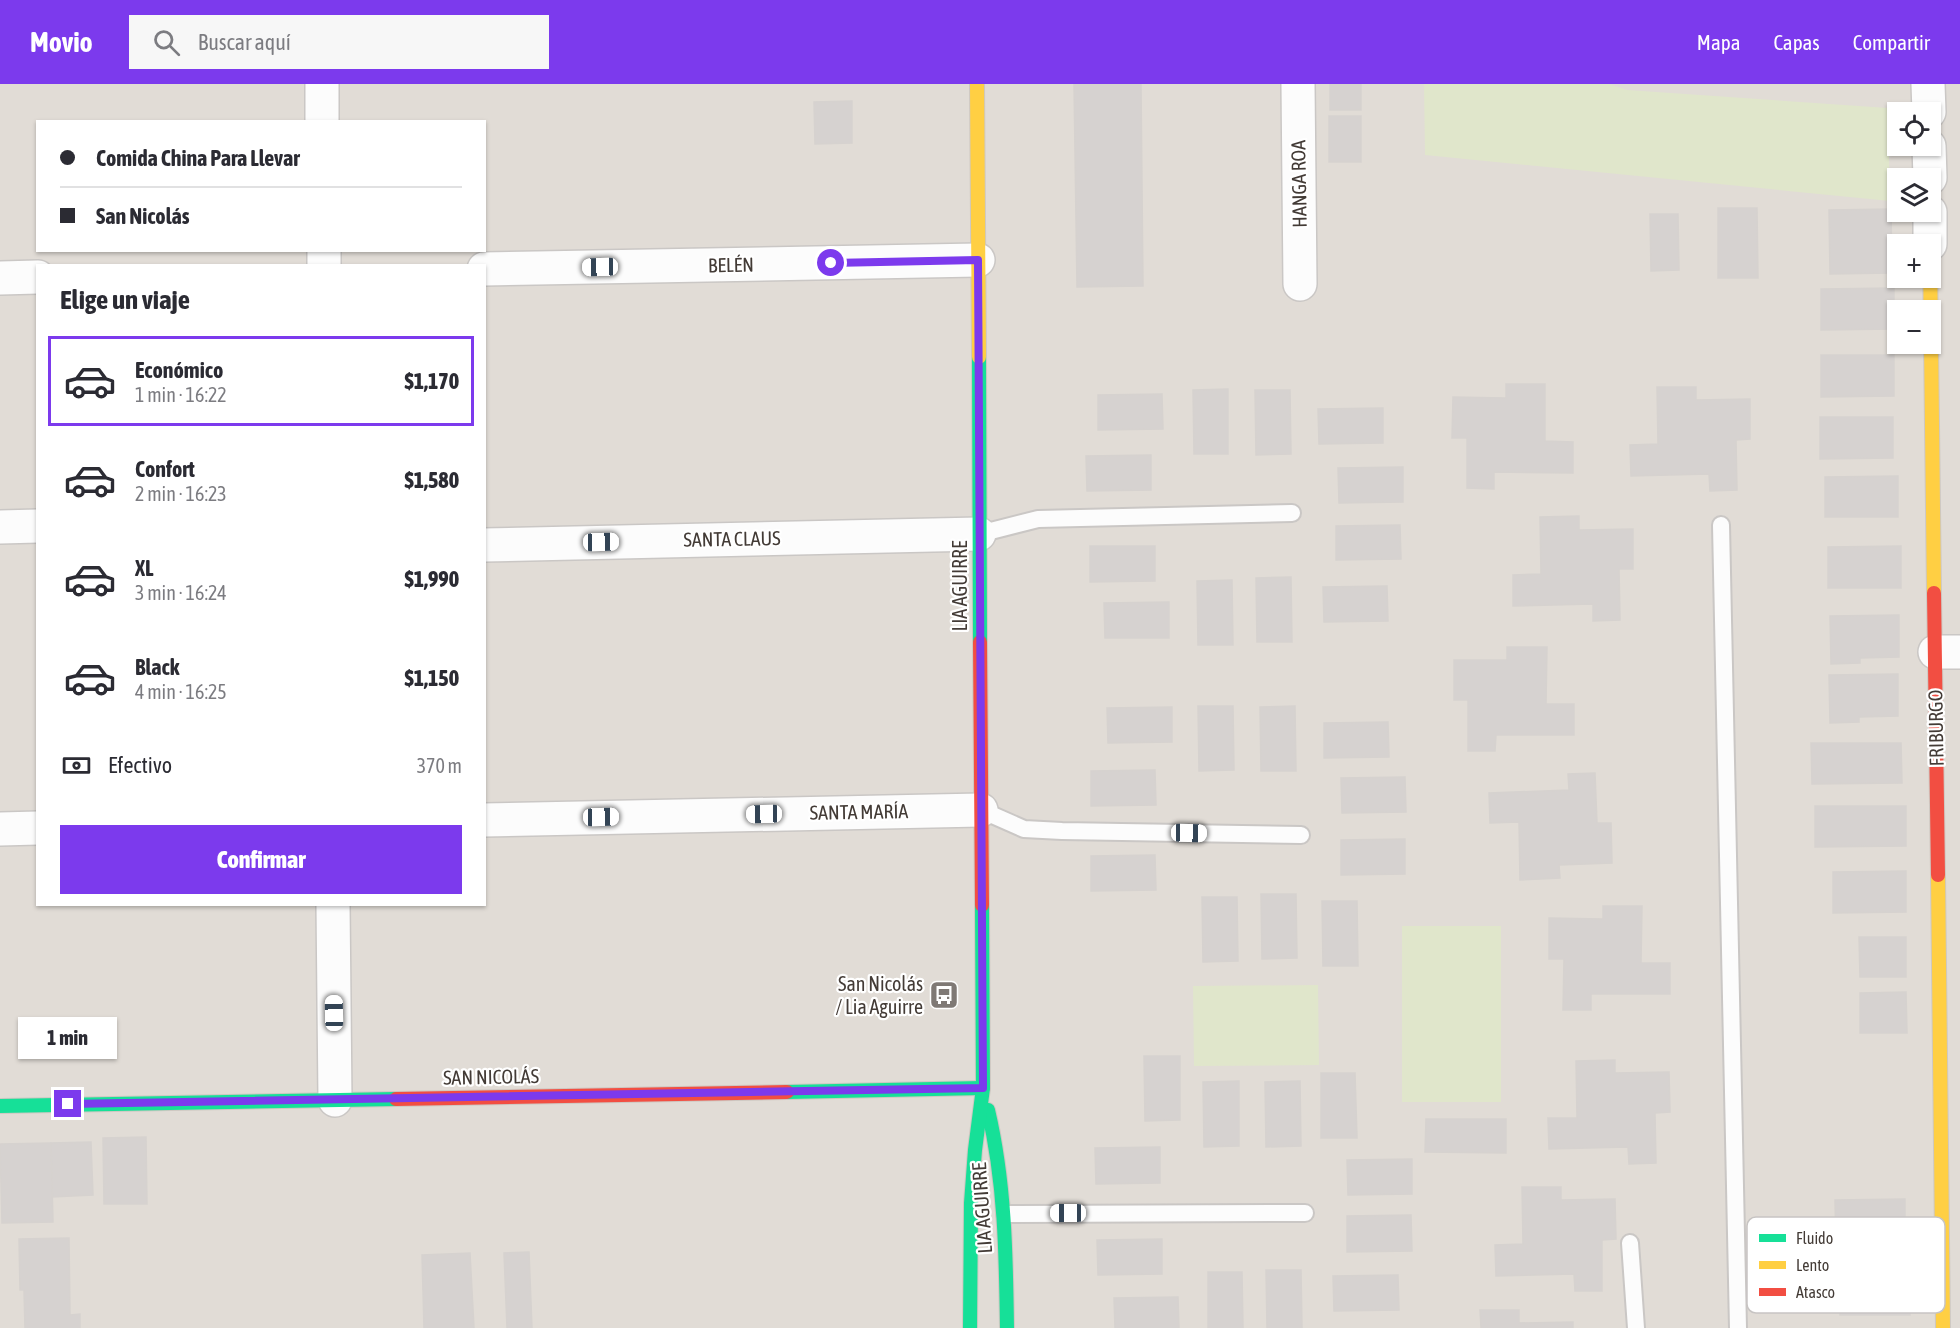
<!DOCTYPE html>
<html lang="es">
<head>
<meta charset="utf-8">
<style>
	:root { --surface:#fff; --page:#f7f7f7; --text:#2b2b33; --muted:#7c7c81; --line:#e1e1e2; --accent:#7c3aed }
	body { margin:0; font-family:"Asap Condensed",sans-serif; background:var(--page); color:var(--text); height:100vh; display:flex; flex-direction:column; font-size:22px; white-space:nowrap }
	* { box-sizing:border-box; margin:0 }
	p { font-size:20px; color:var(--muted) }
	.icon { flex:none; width:33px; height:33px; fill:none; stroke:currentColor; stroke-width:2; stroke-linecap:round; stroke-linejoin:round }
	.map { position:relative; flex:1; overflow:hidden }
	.details { position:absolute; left:36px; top:180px; width:450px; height:642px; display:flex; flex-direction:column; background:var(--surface); border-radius:0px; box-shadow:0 2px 4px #0004 }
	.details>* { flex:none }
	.hud { position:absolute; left:36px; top:36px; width:450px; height:132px; border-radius:0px; box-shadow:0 2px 4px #0004; display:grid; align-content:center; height:132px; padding:0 24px; background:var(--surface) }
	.controls { position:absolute; left:1887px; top:18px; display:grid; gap:12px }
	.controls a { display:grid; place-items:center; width:54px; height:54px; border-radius:0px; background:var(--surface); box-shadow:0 2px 4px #0004; font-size:30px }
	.end { position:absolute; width:27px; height:27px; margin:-14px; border:8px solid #7c3aed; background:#fff; box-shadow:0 0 0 3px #fff }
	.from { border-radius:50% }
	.bubble { position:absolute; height:42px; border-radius:0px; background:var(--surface); box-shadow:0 2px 4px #0004; font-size:20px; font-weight:800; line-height:42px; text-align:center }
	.car { position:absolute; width:18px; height:36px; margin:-18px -9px; border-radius:8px; box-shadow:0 0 4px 2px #0007; background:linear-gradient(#fff 24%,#345 0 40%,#fff 0 76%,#345 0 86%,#fff 0) }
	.hud b { display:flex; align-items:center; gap:21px; height:57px; font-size:22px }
	.hud b+b { border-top:2px solid var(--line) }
	.hud i { width:15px; height:15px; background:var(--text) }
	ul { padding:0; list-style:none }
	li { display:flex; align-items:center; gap:18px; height:90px; margin:0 12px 9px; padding:0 12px; border:3px solid transparent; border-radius:0px }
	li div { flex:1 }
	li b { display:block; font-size:22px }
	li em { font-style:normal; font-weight:800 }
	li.on { border-color:var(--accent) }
	li>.icon { width:54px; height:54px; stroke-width:1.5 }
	h2 { padding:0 24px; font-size:27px; line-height:72px }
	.pay { display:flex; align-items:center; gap:15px; height:66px; padding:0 24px; font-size:22px }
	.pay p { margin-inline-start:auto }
	.cta { display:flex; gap:12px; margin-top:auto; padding:12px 24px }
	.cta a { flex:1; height:69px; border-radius:0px; background:var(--accent); color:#fff; font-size:24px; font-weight:800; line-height:69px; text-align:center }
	header { display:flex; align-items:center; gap:36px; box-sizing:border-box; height:84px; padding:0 30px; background:var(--accent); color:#fff }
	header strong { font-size:28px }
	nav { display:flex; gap:33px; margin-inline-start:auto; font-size:21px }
	.search { width:420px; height:54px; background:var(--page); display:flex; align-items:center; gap:15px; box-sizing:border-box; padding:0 21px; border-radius:0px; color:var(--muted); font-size:22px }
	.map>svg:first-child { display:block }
	.residential { fill:#e1dcd6; fill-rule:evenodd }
	.green { fill:#e0e6cb }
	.building { fill:#d6d2d0; stroke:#d6d2cf; stroke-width:1.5 }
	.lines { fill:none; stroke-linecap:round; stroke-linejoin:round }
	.lane-casing { stroke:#cac7c5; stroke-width:20 }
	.street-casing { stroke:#cac7c5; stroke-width:36 }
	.fast-casing { stroke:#cec8c2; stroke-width:16 }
	.slow-casing { stroke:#cec8c2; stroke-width:16 }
	.jam-casing { stroke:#cec8c2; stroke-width:16 }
	.lane { stroke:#fcfcfc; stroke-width:16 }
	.street { stroke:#fcfcfc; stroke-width:33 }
	.fast { stroke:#16e098; stroke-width:14 }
	.slow { stroke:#ffcf43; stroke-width:14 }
	.jam { stroke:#f24e42; stroke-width:14 }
	.route { stroke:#7c3aed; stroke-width:8 }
	.labels { text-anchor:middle; stroke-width:4.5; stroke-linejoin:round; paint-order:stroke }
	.street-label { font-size:20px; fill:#433b36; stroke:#fff }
	.poi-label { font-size:20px; fill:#433b36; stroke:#fff; text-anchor:end }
	.key { fill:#fff; stroke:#c7c4c3; stroke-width:1.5 }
	.key-label { font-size:16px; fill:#433b36 }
</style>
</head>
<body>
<header>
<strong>Movio</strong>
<div class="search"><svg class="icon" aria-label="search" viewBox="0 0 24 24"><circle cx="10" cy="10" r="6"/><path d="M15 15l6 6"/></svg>Buscar aquí</div>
<nav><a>Mapa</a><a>Capas</a><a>Compartir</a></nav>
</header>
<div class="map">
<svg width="1960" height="1244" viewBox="0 0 1960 1244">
	<rect width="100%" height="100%" fill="#eeebe9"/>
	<path class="residential" d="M0 0H1960V1244H0ZM1898 28H1930V62H1898ZM38 38H484V166H38ZM1898 94H1930V128H1898ZM1898 160H1930V194H1898ZM38 182H484V820H38ZM1898 226H1930V260H1898Z"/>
	<g class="green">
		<path d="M1424 0H1609L1627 6 1888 24 1890 117 1425 71Z"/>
		<rect x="1402" y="842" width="99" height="176"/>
		<path d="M1318 901 1319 981 1194 982 1193 902Z"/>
	</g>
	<g class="building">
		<path d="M1074 0H1141L1143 202 1077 203Z"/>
		<rect x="1330" y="0" width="31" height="26"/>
		<path d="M852 17V59L815 60 814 18Z"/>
		<rect x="1329" y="32" width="32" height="46"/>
		<path d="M1718 124H1757L1758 194H1718Z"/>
		<path d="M1891 125 1892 189 1830 190 1829 126Z"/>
		<path d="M1650 130H1678L1679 186 1651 187Z"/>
		<path d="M1894 204V245L1821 246V205Z"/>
		<path d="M1821 271H1894V312L1821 313Z"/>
		<path d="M1506 300H1545V357L1573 358V389L1494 388V405L1467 404V354H1452L1453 313 1506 314Z"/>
		<path d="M1657 303H1696V316L1750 315V355L1736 356 1737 406 1710 407 1709 390 1631 392 1630 361 1658 360Z"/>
		<path d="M1228 305V370H1194L1193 306Z"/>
		<path d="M1255 306H1290L1291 370 1256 371Z"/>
		<path d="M1162 310 1163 345 1098 346V311Z"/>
		<path d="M1383 324V359L1319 360 1318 325Z"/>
		<path d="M1820 333H1893V374L1820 375Z"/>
		<path d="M1151 371V406L1087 407 1086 372Z"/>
		<path d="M1403 383V418L1339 419 1338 384Z"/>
		<path d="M1898 392V433H1825V393Z"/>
		<path d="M1579 432V446L1633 445V485H1619L1620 536 1593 537V520L1513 522V491L1541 490 1540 433Z"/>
		<path d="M1400 441 1401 475 1336 476V442Z"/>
		<path d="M1090 462H1155V497L1090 498Z"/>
		<path d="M1901 462V504H1828V463Z"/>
		<path d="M1291 493 1292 558H1257L1256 494Z"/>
		<path d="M1232 496 1233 561H1198L1197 497Z"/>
		<path d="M1387 502 1388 537 1324 538 1323 503Z"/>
		<path d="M1169 518V554H1105L1104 519Z"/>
		<path d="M1899 531V573L1860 574V579L1831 580 1830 532Z"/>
		<path d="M1507 563H1547L1546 620H1574V651H1496L1495 667H1468V616H1454V576H1507Z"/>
		<path d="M1898 590V632L1859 633V638L1830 639 1829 591Z"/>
		<path d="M1198 622H1233L1234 686 1199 687Z"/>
		<path d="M1295 622 1296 687H1261L1260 623Z"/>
		<path d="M1172 623V658L1108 659 1107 624Z"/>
		<path d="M1388 638 1389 673 1324 674V639Z"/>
		<path d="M1811 659H1901L1902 699 1812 700Z"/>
		<path d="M1155 686 1156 721 1091 722V687Z"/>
		<path d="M1595 689 1597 739H1611L1612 779 1559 781 1560 794 1520 796 1519 738 1490 739 1489 709 1569 706 1568 690Z"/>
		<path d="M1405 693 1406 728 1342 729 1341 694Z"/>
		<path d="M1815 722H1906V762L1815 763Z"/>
		<path d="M1405 755V790L1341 791V756Z"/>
		<path d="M1155 771 1156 806 1091 807V772Z"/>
		<path d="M1906 787V828L1833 829V788Z"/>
		<path d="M1261 810H1296L1297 874 1262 875Z"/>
		<path d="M1202 813H1237L1238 877 1203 878Z"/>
		<path d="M1322 817H1357L1358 882H1323Z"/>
		<path d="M1603 822H1642L1641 879H1670V910H1591V926H1563L1564 875H1549V834L1603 835Z"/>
		<path d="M1859 853H1906V893H1860Z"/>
		<path d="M1906 908 1907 949H1860V909Z"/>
		<path d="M1144 972H1180V1036L1145 1037Z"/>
		<path d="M1615 976V989L1669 988 1670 1028 1655 1029 1656 1079 1629 1080 1628 1063 1549 1065 1548 1034H1577L1576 977Z"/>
		<path d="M1321 989H1355L1357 1054H1321Z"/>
		<path d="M1239 997V1062L1204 1063 1203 998Z"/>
		<path d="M1300 997 1301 1062 1266 1063 1265 998Z"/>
		<path d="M1426 1035H1506V1069L1425 1068Z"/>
		<path d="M146 1053 147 1120H104L103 1054Z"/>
		<path d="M91 1058 93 1111 52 1113 51 1059Z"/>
		<path d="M51 1059 53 1138 2 1139 0 1060Z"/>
		<path d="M1160 1063V1099L1096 1100 1095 1064Z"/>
		<path d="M1412 1075V1110L1348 1111 1347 1076Z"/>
		<path d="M1522 1103H1561V1116L1615 1115 1616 1155 1602 1156V1207H1575L1574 1190 1496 1192 1495 1161 1523 1160Z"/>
		<path d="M1905 1115V1157L1866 1158V1163L1836 1164 1835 1116Z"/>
		<path d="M1411 1131 1412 1167 1347 1168V1132Z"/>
		<path d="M69 1154 70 1231 80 1230V1244H25L24 1206H20L19 1155Z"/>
		<path d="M1162 1155V1190L1098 1191 1097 1156Z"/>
		<path d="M529 1168 532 1244H507L504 1169Z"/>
		<path d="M470 1169 474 1244H424L422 1171Z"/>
		<path d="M1839 1179H1910V1231H1840Z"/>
		<path d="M1266 1186H1301L1302 1244H1267Z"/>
		<path d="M1208 1188H1242L1243 1244H1208Z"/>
		<path d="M1398 1191 1399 1226 1334 1227 1333 1192Z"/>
		<path d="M1178 1213 1179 1244H1115L1114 1214Z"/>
		<path d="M1480 1226H1519V1239L1573 1238V1244H1481Z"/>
	</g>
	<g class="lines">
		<g class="lane-casing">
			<g id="lane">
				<path d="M1721 441 1738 1244"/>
				<path d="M979 450 1038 435 1292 429"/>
				<path d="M981 726 1024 745 1062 747 1301 751"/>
				<path d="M1005 1130 1305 1129"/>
				<path d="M1630 1159 1636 1244"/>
			</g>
		</g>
		<g class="street-casing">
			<g id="street">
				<path d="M322 0V38"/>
				<path d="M1298 0 1300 200"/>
				<path d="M1928 0 1929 28"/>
				<path d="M1929 62 1930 94"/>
				<path d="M1930 128V160"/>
				<path d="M324 166V182"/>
				<path d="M484 185 978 176"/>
				<path d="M0 194 38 193"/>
				<path d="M0 443 38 442"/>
				<path d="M484 461 979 450"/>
				<path d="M1935 568H1960"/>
				<path d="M484 736 981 726"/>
				<path d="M0 745 38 744"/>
				<path d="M333 820 335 1016"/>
			</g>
		</g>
		<g class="fast-casing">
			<g id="fast">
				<path d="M979 273 980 558"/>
				<path d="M787 1008 983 1004"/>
				<path d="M0 1022 396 1015"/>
				<path d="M988 1026C1005 1098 1006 1170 1007 1244"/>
				<path d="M970 1244 971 1119 975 1066 983 1004 982 821"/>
			</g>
		</g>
		<g class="slow-casing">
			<g id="slow">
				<path d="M977 0 979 273"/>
				<path d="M1930 172 1934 509"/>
				<path d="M1938 791 1943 1244"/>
			</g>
		</g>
		<g class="jam-casing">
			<g id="jam">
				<path d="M1934 509 1938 791"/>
				<path d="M980 558 982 821"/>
				<path d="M396 1015 787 1008"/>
			</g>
		</g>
		<use href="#lane" class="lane"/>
		<use href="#street" class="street"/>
		<use href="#fast" class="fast"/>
		<use href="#slow" class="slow"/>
		<use href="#jam" class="jam"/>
	</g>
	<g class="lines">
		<path class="route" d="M68 1020 983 1004 978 176 831 179"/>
	</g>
	<defs>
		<g id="bus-square" transform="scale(1.5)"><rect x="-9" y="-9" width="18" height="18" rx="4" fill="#7f7975" stroke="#fff"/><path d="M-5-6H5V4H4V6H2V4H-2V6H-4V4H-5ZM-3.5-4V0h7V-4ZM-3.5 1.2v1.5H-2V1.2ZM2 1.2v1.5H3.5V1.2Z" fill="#fff"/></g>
	</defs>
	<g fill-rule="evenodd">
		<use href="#bus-square" x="944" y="911"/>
	</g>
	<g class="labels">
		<g class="street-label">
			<text transform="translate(1299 100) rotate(-91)" y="7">HANGA ROA</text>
			<text transform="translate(731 181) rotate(-1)" y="7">BELÉN</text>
			<text transform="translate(732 455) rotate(-1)" y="7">SANTA CLAUS</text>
			<text transform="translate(960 502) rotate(-90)" y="7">LIA AGUIRRE</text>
			<text transform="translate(1936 644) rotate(-91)" y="7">FRIBURGO</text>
			<text transform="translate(859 728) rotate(-1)" y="7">SANTA MARÍA</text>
			<text transform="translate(491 993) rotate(-1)" y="7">SAN NICOLÁS</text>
			<text transform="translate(982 1124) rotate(-94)" y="7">LIA AGUIRRE</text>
		</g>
		<g class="poi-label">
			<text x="923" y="907">San Nicolás<tspan x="923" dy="23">/ Lia Aguirre</tspan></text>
		</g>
	</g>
	<rect x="1747" y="1133" width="198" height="96" rx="9" class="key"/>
	<rect x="1759" y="1150" width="27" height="8" fill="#16e098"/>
	<rect x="1759" y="1177" width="27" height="8" fill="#ffcf43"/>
	<rect x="1759" y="1204" width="27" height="8" fill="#f24e42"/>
	<g class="key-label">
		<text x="1796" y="1160">Fluido</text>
		<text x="1796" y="1187">Lento</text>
		<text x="1796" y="1214">Atasco</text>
	</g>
</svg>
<div class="controls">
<a><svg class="icon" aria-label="locate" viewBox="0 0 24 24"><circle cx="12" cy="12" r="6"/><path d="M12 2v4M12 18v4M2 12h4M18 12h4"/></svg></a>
<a><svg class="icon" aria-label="layers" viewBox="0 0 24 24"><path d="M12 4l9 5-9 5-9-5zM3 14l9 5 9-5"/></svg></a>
<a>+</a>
<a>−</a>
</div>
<i class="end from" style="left:831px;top:179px"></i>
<i class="end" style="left:68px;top:1020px"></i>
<div class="bubble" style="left:18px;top:933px;width:99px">1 min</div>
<i class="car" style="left:600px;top:183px;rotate:269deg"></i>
<i class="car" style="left:601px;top:458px;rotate:89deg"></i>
<i class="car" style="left:764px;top:730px;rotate:269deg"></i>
<i class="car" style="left:601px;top:733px;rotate:89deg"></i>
<i class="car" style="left:1189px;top:749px;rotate:91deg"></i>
<i class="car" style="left:334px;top:929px;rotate:359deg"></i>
<i class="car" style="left:1068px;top:1129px;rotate:270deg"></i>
<div class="hud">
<b><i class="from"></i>Comida China Para Llevar</b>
<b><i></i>San Nicolás</b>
</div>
<section class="details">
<h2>Elige un viaje</h2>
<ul>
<li class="on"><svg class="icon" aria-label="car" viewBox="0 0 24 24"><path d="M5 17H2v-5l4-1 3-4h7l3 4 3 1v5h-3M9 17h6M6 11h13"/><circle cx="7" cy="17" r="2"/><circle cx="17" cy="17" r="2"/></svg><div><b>Económico</b><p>1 min · 16:22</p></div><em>$1,170</em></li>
<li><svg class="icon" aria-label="car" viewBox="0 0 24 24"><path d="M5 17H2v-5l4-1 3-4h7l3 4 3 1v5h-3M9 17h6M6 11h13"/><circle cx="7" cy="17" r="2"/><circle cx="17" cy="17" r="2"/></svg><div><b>Confort</b><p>2 min · 16:23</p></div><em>$1,580</em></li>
<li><svg class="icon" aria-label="car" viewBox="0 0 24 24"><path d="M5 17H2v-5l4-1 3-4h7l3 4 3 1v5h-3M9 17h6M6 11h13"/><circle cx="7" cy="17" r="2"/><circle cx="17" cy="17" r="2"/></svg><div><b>XL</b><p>3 min · 16:24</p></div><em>$1,990</em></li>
<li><svg class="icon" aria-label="car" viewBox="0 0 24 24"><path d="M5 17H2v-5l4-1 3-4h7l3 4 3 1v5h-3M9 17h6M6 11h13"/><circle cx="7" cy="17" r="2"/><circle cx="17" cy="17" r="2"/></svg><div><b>Black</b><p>4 min · 16:25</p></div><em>$1,150</em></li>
</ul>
<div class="pay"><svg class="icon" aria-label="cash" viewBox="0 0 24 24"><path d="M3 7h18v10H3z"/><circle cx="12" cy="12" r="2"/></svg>Efectivo<p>370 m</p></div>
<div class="cta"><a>Confirmar</a></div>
</section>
</div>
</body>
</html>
